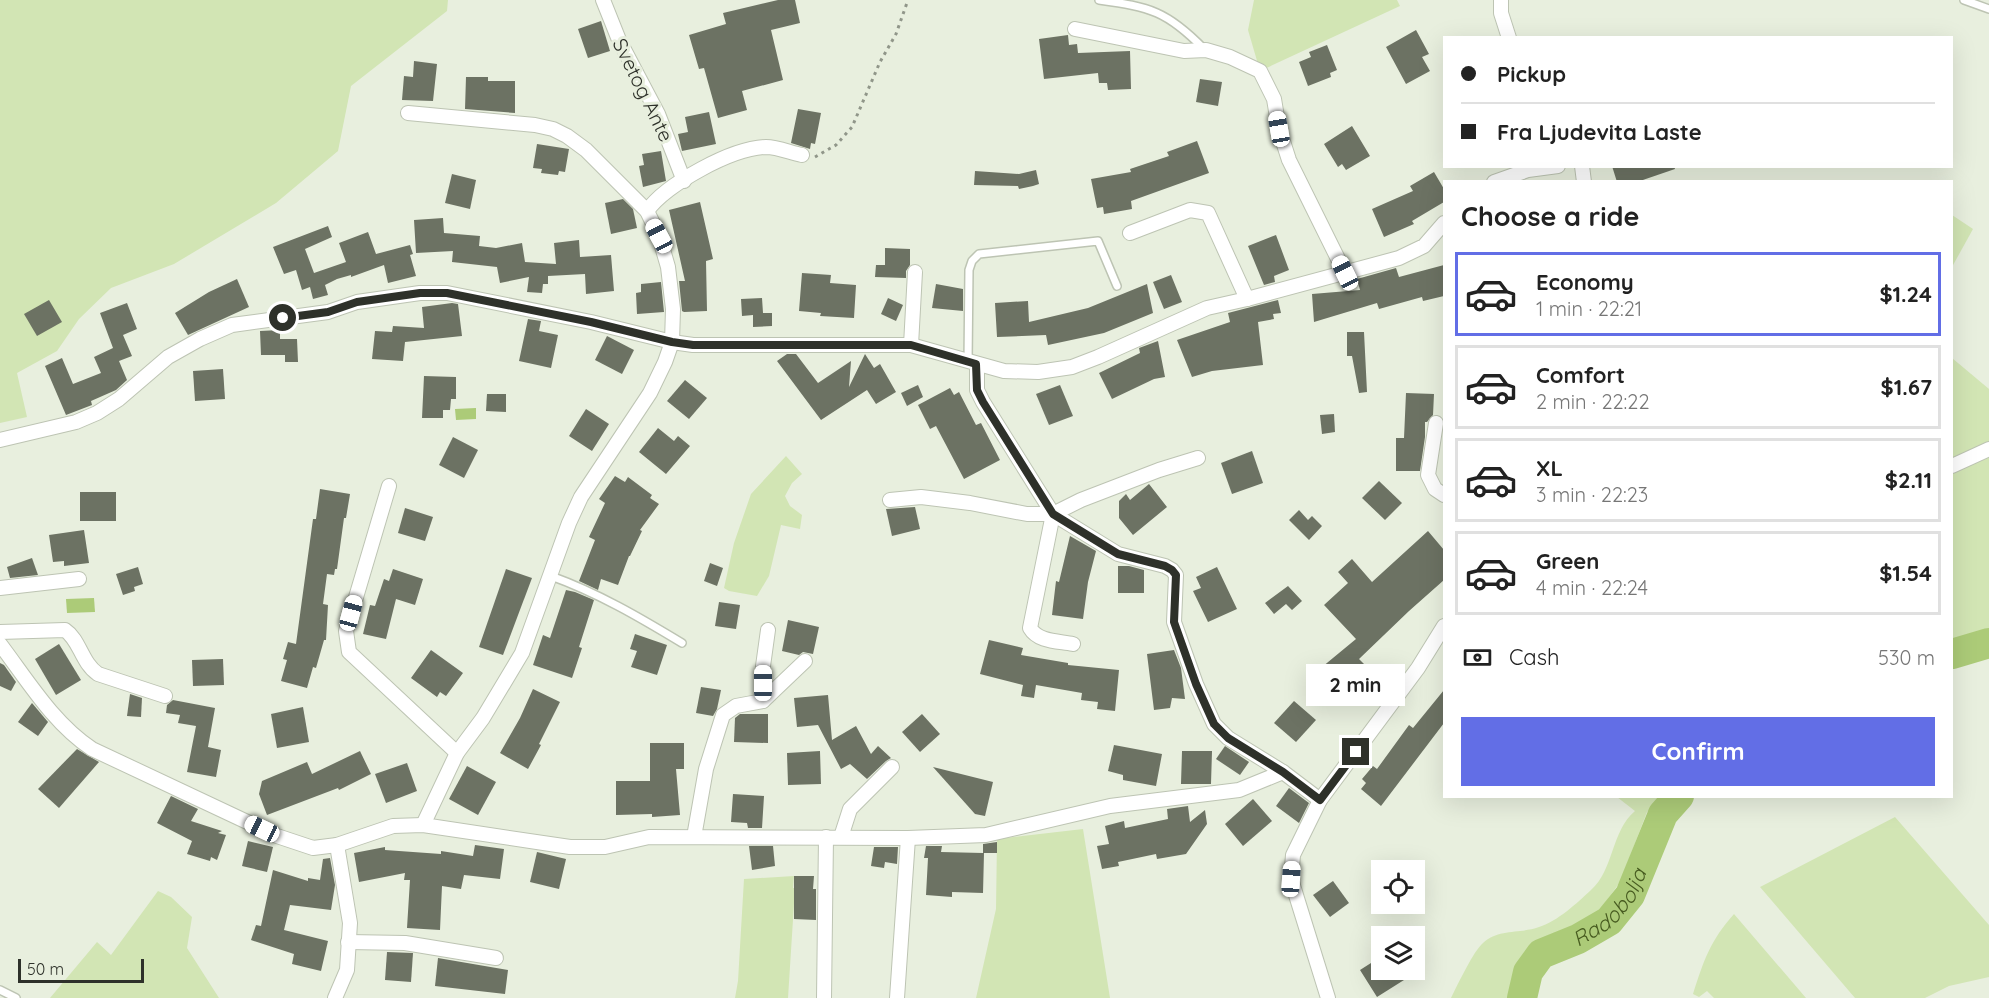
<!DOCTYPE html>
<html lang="en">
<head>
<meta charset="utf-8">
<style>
	:root { --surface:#fff; --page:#f2f2f2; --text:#222; --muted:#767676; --line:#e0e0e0; --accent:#626ee6 }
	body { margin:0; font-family:Quicksand,sans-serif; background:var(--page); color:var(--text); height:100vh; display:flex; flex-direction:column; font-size:22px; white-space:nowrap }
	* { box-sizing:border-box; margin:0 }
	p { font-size:20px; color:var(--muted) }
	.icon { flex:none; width:33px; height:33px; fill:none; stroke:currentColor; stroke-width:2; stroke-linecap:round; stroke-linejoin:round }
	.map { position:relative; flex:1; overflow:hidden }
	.panel { position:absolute; left:1443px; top:180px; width:510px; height:618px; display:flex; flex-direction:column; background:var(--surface); border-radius:0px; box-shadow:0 6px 24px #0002 }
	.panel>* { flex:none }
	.hud { position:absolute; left:1443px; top:36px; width:510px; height:132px; border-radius:0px; box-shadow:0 6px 24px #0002; display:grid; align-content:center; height:132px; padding:0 18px; background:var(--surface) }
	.controls { position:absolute; left:1371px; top:860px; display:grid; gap:12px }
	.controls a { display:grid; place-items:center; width:54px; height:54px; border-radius:0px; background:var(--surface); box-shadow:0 6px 24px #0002; font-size:30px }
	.scale { position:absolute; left:18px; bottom:15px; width:126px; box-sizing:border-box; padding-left:6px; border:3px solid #2e312a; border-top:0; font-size:16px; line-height:21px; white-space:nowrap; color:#2e312a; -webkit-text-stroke:4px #e8efde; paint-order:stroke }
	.end { position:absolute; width:27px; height:27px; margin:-14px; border:8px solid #2e312a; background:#fff; box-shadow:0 0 0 3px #fff }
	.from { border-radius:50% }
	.bubble { position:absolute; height:42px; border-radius:0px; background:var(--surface); box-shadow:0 6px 24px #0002; font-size:20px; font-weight:700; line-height:42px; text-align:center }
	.car { position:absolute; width:18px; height:36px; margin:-18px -9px; border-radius:8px; box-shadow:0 0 4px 2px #0007; background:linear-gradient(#fff 24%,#345 0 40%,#fff 0 76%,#345 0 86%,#fff 0) }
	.hud b { display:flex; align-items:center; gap:21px; height:57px; font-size:22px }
	.hud b+b { border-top:2px solid var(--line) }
	.hud i { width:15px; height:15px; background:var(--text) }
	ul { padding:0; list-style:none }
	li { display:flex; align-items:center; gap:18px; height:84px; margin:0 12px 9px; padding:0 6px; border:3px solid var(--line); border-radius:0px }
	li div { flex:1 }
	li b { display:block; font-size:22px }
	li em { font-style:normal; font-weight:700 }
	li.active { border-color:var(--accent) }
	li>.icon { width:54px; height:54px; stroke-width:1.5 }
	h2 { padding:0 18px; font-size:27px; line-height:72px }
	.pay { display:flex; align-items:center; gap:15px; height:66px; padding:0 18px; font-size:22px }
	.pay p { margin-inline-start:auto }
	.cta { display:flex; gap:12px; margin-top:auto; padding:12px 18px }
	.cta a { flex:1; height:69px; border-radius:0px; background:var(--accent); color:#fff; font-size:24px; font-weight:700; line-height:69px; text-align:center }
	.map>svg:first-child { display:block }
	.green { fill:#d2e5b4 }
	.water { fill:#accb78 }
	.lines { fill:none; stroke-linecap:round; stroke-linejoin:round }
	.river { stroke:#accb78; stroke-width:30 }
	.building { fill:#6c7263 }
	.service-casing { stroke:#bdc4b3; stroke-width:10 }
	.minor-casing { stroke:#bdc4b3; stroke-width:16 }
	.path { stroke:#909689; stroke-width:3; stroke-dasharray:3 4.5; stroke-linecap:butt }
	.service { stroke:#fff; stroke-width:7 }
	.minor { stroke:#fff; stroke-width:14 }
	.route { stroke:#2e312a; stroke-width:8 }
	.labels { text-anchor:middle; stroke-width:6; stroke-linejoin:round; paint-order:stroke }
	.street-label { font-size:20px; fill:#2e312a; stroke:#e8efde }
	.water-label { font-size:21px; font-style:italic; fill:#475b20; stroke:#e8efde }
</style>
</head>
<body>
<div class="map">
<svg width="1989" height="998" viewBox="0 0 1989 998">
	<rect width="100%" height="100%" fill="#e8efde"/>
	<g class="green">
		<path d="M0 0H448L447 11 351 86 338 151 276 203 174 264 111 288 79 319 57 351 17 373 27 417 0 423Z"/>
		<path d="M1254 0H1397L1400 6 1260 71 1248 30Z"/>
		<path d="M1952 215 1973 229 1952 267Z"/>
		<path d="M1952 358 1989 389V643L1952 654Z"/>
		<path d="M786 456 802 474 792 483 785 496 790 506 802 515 800 529 781 525 769 576 757 596 729 591 724 588 734 543 751 494Z"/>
		<path d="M1617 797H1664L1647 812 1620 882 1600 910 1569 932 1543 942 1516 976 1512 998H1451C1457 986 1474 950 1483 943 1499 928 1520 934 1539 927 1558 921 1577 903 1591 890 1614 870 1611 831 1635 811Z"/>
		<path d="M1895 817 1989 925V977L1949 986 1925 998H1855L1760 887Z"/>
		<path d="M1083 829 1110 998H976L996 909 997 839Z"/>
		<path d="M794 876 793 888H795L788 998H735L738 981 744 879Z"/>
		<path d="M158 891 171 897 192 917 187 948 219 998H50L97 942 111 955Z"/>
		<path d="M1734 914 1806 998H1714L1707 991 1699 997 1693 994C1704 960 1710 941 1734 914Z"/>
	</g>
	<g class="water">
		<path d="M476 408V419L456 420 455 409Z"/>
		<path d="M94 598 95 612 67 613 66 599Z"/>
	</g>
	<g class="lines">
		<g class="river">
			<path d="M1952 654 1989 643"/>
			<path id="s1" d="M1522 998 1528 972 1541 954 1578 939 1609 921 1630 895 1663 814 1679 796"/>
		</g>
	</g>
	<g class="building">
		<path d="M778 0H795L800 23 771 30 783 80 742 91 747 110 718 118 704 68 699 69 689 35 726 24 723 13Z"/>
		<path d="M601 21 610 51 588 58 578 29Z"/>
		<path d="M1416 30 1429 54 1422 57 1430 71 1406 84 1386 47Z"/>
		<path d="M1068 35 1069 45 1077 44 1078 53 1130 51 1131 89 1108 90 1107 83H1099L1098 73 1044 79 1039 39Z"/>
		<path d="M1327 45 1337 70 1330 73 1331 77 1308 86 1299 62 1311 57 1309 52Z"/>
		<path d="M414 61 437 64 433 101 402 100 404 76 413 77Z"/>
		<path d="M466 77H488V81H515V113L465 109Z"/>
		<path d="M1200 79 1222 82 1218 106 1196 102Z"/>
		<path d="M798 109 821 113 815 144 811 143 810 149 791 143Z"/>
		<path d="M709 112 716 144 682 151 678 134 688 132 685 117Z"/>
		<path d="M1352 126 1370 156 1346 170 1342 164 1338 167 1324 144Z"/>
		<path d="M1197 141 1209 173 1131 201 1132 209 1104 214 1103 207 1097 208 1091 179 1131 172 1130 169 1169 156 1167 152Z"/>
		<path d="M537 144 569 149 565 172 559 171 558 175 541 173 542 169 533 168Z"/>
		<path d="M661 151 666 181 643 187 639 166 644 165 642 154Z"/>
		<path d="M1612 166H1674L1675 169 1637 182H1617Z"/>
		<path d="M1036 170 1039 184 1033 186 1019 189 1018 186 974 185 975 171 1019 174Z"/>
		<path d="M1434 172 1444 189V202L1412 221 1414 224 1384 237 1372 209 1413 191 1410 186Z"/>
		<path d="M452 174 476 180 470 209 445 203Z"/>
		<path d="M623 199 633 209 637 228 611 234 605 203Z"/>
		<path d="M700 202 713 259 706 261 707 311 684 312 682 311 679 281H685L669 210Z"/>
		<path d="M443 218 444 233 480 236 479 246 496 248 522 243 525 262 556 264 554 243 579 240 580 257 611 255 614 291 586 294 585 274 548 276V284H543L542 293 527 292 529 277 500 283 497 267 452 262 453 251 416 253 414 220Z"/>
		<path d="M328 226 332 237 305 249 314 273 346 262 339 243 368 232 376 254 410 245 413 254 410 255 416 276 388 283 384 265 351 277V275L337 279 325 285 328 295 313 299 310 287 302 290 296 270 284 274 273 247Z"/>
		<path d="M1276 235 1289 270 1274 276 1275 282 1264 285 1248 246Z"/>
		<path d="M885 248 910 249V265L906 271V278L875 277 876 265H885Z"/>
		<path d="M1444 265V296L1423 301 1422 297 1379 309 1377 303 1314 322 1312 294 1360 290 1357 279 1396 268 1399 277Z"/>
		<path d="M802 273 831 275 830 283 856 285 854 318 820 316 821 313 799 311Z"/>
		<path d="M1171 275 1182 302 1164 309 1153 282Z"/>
		<path d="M237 279 249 307 188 335 175 313 209 292Z"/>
		<path d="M661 282 664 312 637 314 636 293 641 292V284Z"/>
		<path d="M936 284 963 289V311L932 308Z"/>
		<path d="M1147 284 1153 313 1104 333 1048 345 1046 335 997 337 995 303 1028 301 1029 322 1088 308Z"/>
		<path d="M762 298 763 313H772V326L753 327V315L742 316 741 299Z"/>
		<path d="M888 298 903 305 896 321 881 314Z"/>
		<path d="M49 300 62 322 37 336 24 314Z"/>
		<path d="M1278 300 1281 313 1273 314 1274 319 1258 322 1263 365 1212 371 1192 377 1177 340 1230 322 1228 313Z"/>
		<path d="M127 303 137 329 123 335 132 356 119 361 127 380 116 390 91 401 92 405 66 415 45 366 62 358 73 384 101 373 94 357 113 348 100 313Z"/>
		<path d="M452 303 458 304 462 336 405 342 403 361 372 359 375 331 392 332 393 326 424 328 422 307Z"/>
		<path d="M528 319 541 321 539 331 558 335 551 368 519 361Z"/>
		<path d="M280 330V339H297L298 362H285V355H261L260 331Z"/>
		<path d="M1347 332H1364L1367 392 1359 393 1352 356H1347Z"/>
		<path d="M607 336 634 350 622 374 595 360Z"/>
		<path d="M1158 341 1165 377 1154 379 1112 399 1099 373 1140 353 1139 348Z"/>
		<path d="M787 354H796L818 383 851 361 849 387 865 354 874 368 880 364 896 392 876 404 867 390 821 420 777 361Z"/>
		<path d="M223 369 225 399 195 401 193 371Z"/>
		<path d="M424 376 456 377V399H451L450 410H443V418H422Z"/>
		<path d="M685 380 707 398 689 419 667 401Z"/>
		<path d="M918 385 923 397 907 406 901 393Z"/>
		<path d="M1060 385 1073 416 1049 425 1036 394Z"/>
		<path d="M950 388 954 395 959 392 976 425 981 423 1000 460 964 479 936 426 930 429 918 405Z"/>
		<path d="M1406 393 1434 394 1433 415 1427 422H1425V437L1420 471H1396V438H1404Z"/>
		<path d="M487 394H506V412L486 411Z"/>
		<path d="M586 409 609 424 592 451 569 436Z"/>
		<path d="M1334 414 1335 432 1322 434 1320 415Z"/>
		<path d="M658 428 674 441 678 436 690 446 666 474 639 452Z"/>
		<path d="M453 437 478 450 464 478 439 465Z"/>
		<path d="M1252 451 1263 483 1232 494 1221 463Z"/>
		<path d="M615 476 625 482 628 477 652 495 650 498 659 504 640 530 642 531 630 556H629L618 585 601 579 598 590 579 581 595 540 589 537 605 503 599 499Z"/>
		<path d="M1379 481 1402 503 1385 520 1362 498Z"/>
		<path d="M1149 484 1167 507 1133 535 1119 518V501L1126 494 1130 500Z"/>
		<path d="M320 489 350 494 346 518H344L337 569H335L334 575 327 574 323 604 328 605 326 640H324L316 668 313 667 307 688 281 681 287 660 283 659 288 642 296 644 313 519H316Z"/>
		<rect x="80" y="492" width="36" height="29"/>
		<path d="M915 507 920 529 892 536 886 509Z"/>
		<path d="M405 508 433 517 425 541 398 533Z"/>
		<path d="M1299 510 1308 520 1312 516 1322 526 1309 540 1289 520Z"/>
		<path d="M84 530 89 563 64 566V561L53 562 49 535Z"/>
		<path d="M1428 531 1444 550V580L1409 611 1359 659 1367 667 1335 694 1316 672 1356 639 1324 605 1348 583 1338 572 1352 559 1372 582Z"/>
		<path d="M1070 536 1096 551 1088 582 1083 619 1052 615 1056 581 1059 582Z"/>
		<path d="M32 558 38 575 10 578 7 567Z"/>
		<path d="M710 563 723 568 717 586 704 581Z"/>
		<path d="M1118 566H1129L1144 570V593H1118Z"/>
		<path d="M138 567 143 584 134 587 135 591 123 595 116 574Z"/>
		<path d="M1217 567 1237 609 1208 622 1193 591 1201 588 1196 577Z"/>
		<path d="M393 569 423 579 415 605 396 599 386 639 363 634 370 605 375 606 384 579 389 581Z"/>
		<path d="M506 569 532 578 503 655 479 647Z"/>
		<path d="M1288 586 1302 601 1292 610 1286 604 1274 614 1265 603Z"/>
		<path d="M566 590 575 592 594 600 579 647 582 648 572 678 533 665 543 635 550 638Z"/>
		<path d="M719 602 740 605 736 629 715 626Z"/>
		<path d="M788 620 819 627 813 654 803 652 799 655 782 651Z"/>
		<path d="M635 634 667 645 657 675 631 667 637 651 630 649Z"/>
		<path d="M989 640 1023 648 1021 655 1068 663V665L1119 670 1115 711 1097 709 1098 702 1081 700 1082 693 1036 685 1034 698 1021 696 1023 685 980 674Z"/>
		<path d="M59 644 81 680 56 695 35 659Z"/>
		<path d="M431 650 463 673 446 696 440 692 437 697 411 678Z"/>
		<path d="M1174 650 1181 668 1185 699 1172 698 1170 708 1154 710 1147 654Z"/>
		<path d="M223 659 224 685 193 686 192 660Z"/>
		<path d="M0 663 4 665 16 682 11 691 0 686Z"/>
		<path d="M701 687 721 690 717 709 713 716 696 713Z"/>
		<path d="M533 689 560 702 539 744 541 745 528 769 500 753 520 718Z"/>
		<path d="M1444 690V723L1381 806 1361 789 1366 783 1362 779 1373 766 1377 769 1409 725 1413 728Z"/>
		<path d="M130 694 142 698 141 717 127 716Z"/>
		<path d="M828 695 832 740 856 726 871 754 878 746 891 758 886 761 867 779 850 764 841 769 818 725 797 727 794 698Z"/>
		<path d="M173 700 215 708 208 747 221 750 216 777 187 772 196 726 178 723 180 715 166 713 167 705Z"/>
		<path d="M1294 701 1316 720 1296 742 1274 723Z"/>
		<path d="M32 703 48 722 38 736 18 722Z"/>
		<path d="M303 707 309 742 277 748 271 714Z"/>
		<path d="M740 714H768V743L734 742 735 718Z"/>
		<path d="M922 714 940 734 920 752 902 732Z"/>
		<path d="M650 743H684V769H676L680 815 652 817V814L616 815V781H650Z"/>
		<path d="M1114 745 1162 754 1156 786 1123 780V775L1108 771Z"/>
		<path d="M1225 746 1249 762 1240 775 1216 759Z"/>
		<path d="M77 749 99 762 59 808 38 789Z"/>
		<path d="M360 751 371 774 339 790 338 788 267 815 259 794 262 781 307 762 312 774Z"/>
		<path d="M820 751 821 784 788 785 787 753Z"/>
		<path d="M1182 751H1212L1211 784H1181Z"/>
		<path d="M407 763 417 791 386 803 375 774Z"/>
		<path d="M467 766 496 782 478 815 449 799Z"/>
		<path d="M933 767 993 782 985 816 975 814Z"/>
		<path d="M1289 788 1309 803 1299 823 1276 806Z"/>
		<path d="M733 794 764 796 762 828H748L747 823 731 822Z"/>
		<path d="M171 796 198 809 191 821 222 831 218 833 226 835 217 860 211 857 210 861 187 854 192 841 157 823Z"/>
		<path d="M1253 799 1272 821 1243 846 1225 824Z"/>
		<path d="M1188 806 1190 822 1205 810 1207 824 1186 854 1157 859 1156 854 1118 862 1119 866 1102 869 1097 846 1109 844 1105 826 1124 821 1125 828 1168 819 1167 809Z"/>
		<path d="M248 841 273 847 267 872 242 866Z"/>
		<path d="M997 842V853H984L983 893 952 892V897L926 895 928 858H924L926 846H942L941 852 983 853V844Z"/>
		<path d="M475 845 504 849 500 879 464 875 461 889 442 886 440 930 407 928 410 880H404L405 873 359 882 354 853 385 847V850L441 854V851L473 856Z"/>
		<path d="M749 846H773L775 866 752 870Z"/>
		<path d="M874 847H898L897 864 885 862 884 868 871 866Z"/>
		<path d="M537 852 566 859 559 889 530 882Z"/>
		<path d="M330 858 335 885 331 910 290 905 284 930 328 941 321 971 292 964 294 954 251 940 256 925 261 926 273 870 308 881V878L320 880 323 859Z"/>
		<path d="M794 876H814L813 889H816V920L794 919Z"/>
		<path d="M1333 881 1349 903 1330 917 1313 895Z"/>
		<path d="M387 952 413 953 411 982 385 980Z"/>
		<path d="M1382 956V969H1397L1404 980 1377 997 1360 970Z"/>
		<path d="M438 958 508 970 505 994 435 986Z"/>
	</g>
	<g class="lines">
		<g class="service-casing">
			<g id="service">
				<path d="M1099 0C1150 7 1167 11 1204 49"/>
				<path d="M1964 0 1989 9"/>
				<path d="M968 362 969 270 972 261 979 254 1098 241 1117 286"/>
				<path d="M551 576C598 593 639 617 682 643"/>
				<path d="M0 990 16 998"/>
			</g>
		</g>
		<g class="minor-casing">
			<g id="minor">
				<path d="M603 0 619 40 658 114 684 181"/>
				<path d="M1501 0V13L1509 38"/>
				<path d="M1075 29 1184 51 1206 50 1230 57 1260 71 1274 99 1279 129 1289 160 1345 273"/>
				<path d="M408 113 535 125 553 129 567 136 586 150 647 211 659 236 668 267 673 309 672 342 665 362 650 393 581 497 569 523 522 653 483 718 457 753 423 825"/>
				<path d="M1582 166 1584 182"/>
				<path d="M1494 182 1528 170 1558 166"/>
				<path d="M647 211C666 184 732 148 766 147 778 147 791 153 802 155"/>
				<path d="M1130 233 1190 210 1208 213 1247 299"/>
				<path d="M911 345 915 272"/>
				<path d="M977 365V390L983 402 1053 514 1118 554 1165 566 1172 570 1176 575 1174 622 1196 684 1214 724 1228 738 1283 772 1320 800"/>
				<path d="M1436 423 1428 475 1435 489 1444 495"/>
				<path d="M0 440 76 422 97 413 119 399 168 357 200 339 232 325 328 312 357 302 420 293H447L591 322 672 342 693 345H911L1004 371 1038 372 1072 367 1098 357 1207 308 1247 299 1399 258 1424 246 1444 223"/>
				<path d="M1952 466 1989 449"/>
				<path d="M389 486 346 631 349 652 457 753"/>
				<path d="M890 500 921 497 970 503 1027 514H1053L1081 500 1159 470 1198 458"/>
				<path d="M1053 514 1030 628C1038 642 1058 641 1073 644"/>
				<path d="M0 588 79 579"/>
				<path d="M0 632 65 630C80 640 81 662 98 674L165 696"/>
				<path d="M0 644C28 681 53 723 92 749L277 836 313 848 337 845 393 826 423 825 570 847H605L649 837 908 838 986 835 1110 806 1239 790 1283 772"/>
				<path d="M763 701V666L768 630"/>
				<path d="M694 837 706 769 723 715 736 706 763 701 805 661"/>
				<path d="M841 837 850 809 892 767"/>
				<path d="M348 942 405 943 496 958"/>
				<path d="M335 998 347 970 350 923 337 845"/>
				<path d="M824 998 826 837"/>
				<path d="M897 998 908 838"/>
				<path d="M1328 998 1291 879 1293 855 1320 800 1418 668 1444 626"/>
			</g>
		</g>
		<path class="path" d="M815 157 836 145 852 127 880 62 896 34 908 0"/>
		<use href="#service" class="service"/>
		<use href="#minor" class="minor"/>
	</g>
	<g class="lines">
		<path class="route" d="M283 318 328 312 357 302 420 293H447L591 322 672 342 693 345H911L976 364 977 390 983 402 1053 514 1118 554 1165 566 1172 570 1176 575 1174 622 1196 684 1214 724 1228 738 1283 772 1320 800 1356 752"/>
	</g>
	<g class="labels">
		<g class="street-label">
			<text transform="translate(643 90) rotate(64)" y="7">Svetog Ante</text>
		</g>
		<g class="water-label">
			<text dy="7" stroke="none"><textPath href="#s1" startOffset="135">Radobolja</textPath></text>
		</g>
	</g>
</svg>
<div class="controls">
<a><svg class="icon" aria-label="locate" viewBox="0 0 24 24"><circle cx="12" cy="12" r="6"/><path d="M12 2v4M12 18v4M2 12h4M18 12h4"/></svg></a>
<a><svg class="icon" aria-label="layers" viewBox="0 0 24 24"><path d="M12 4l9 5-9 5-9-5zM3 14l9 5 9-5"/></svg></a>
</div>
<div class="scale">50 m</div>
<i class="end from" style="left:283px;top:318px"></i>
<i class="end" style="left:1356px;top:752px"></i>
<div class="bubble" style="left:1306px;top:664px;width:99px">2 min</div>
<i class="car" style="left:1279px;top:129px;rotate:350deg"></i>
<i class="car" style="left:659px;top:236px;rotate:332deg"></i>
<i class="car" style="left:1345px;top:273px;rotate:334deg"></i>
<i class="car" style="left:351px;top:613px;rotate:15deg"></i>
<i class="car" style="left:763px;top:683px;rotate:0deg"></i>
<i class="car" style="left:262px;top:829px;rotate:295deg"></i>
<i class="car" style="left:1291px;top:879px;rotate:4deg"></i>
<div class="hud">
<b><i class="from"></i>Pickup</b>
<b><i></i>Fra Ljudevita Laste</b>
</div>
<section class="panel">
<h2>Choose a ride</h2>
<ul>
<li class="active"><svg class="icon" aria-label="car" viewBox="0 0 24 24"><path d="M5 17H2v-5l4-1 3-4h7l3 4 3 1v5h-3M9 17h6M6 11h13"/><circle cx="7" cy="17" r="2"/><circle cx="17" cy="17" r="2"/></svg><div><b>Economy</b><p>1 min · 22:21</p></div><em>$1.24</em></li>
<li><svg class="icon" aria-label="car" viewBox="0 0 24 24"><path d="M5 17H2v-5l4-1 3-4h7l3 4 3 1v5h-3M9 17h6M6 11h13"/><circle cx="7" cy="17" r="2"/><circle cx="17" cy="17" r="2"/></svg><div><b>Comfort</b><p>2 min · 22:22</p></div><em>$1.67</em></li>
<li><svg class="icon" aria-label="car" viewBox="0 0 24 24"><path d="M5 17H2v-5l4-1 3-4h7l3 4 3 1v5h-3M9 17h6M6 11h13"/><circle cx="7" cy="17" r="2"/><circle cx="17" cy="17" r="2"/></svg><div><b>XL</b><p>3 min · 22:23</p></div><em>$2.11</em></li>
<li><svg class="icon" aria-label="car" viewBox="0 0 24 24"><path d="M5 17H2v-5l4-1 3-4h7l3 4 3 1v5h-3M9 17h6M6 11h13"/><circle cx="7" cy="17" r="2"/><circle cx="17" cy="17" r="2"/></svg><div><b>Green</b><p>4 min · 22:24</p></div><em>$1.54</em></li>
</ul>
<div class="pay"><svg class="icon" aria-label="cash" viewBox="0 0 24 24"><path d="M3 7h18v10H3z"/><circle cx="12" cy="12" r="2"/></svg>Cash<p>530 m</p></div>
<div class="cta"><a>Confirm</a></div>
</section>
</div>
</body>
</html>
